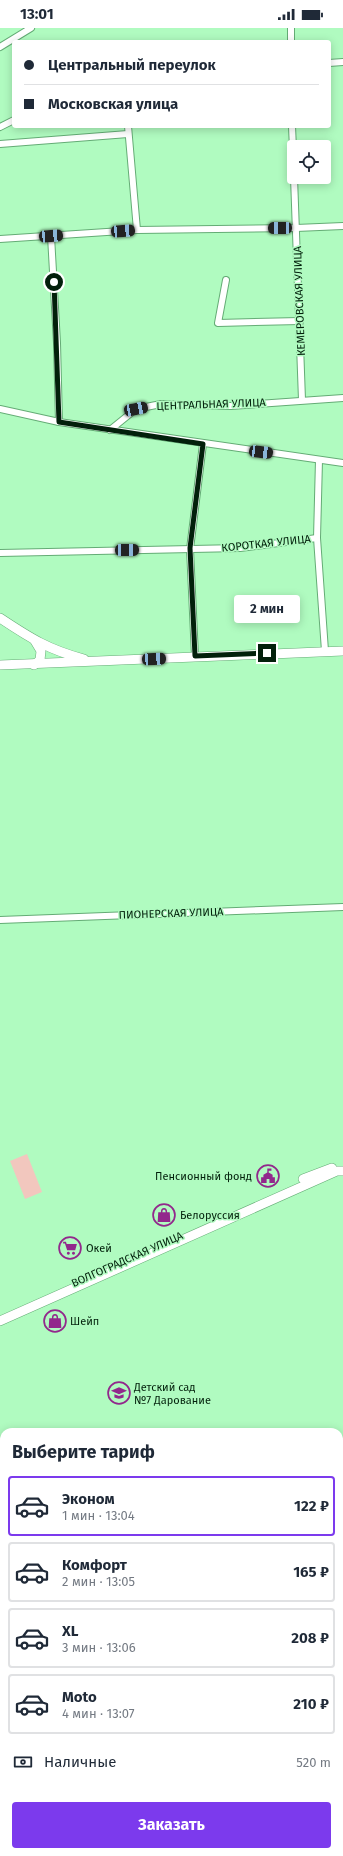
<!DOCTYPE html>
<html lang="ru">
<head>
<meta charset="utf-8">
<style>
	:root { --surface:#fff; --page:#f6f6f7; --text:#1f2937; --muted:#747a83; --line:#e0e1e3; --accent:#7c3aed }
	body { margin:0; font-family:"Fira Sans",sans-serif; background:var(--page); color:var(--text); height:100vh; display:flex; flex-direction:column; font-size:15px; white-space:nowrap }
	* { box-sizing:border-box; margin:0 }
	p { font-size:13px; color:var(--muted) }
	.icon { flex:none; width:22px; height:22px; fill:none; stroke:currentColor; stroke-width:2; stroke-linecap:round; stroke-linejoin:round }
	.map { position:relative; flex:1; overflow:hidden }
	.sheet { position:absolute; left:0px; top:1400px; width:343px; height:428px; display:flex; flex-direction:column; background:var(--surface); border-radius:12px 12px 0 0; box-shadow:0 2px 10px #0003 }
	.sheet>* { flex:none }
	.guide { position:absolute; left:12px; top:12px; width:319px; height:88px; border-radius:4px; box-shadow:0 2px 10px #0003; display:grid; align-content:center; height:88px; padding:0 12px; background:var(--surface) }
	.controls { position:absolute; left:287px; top:112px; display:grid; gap:8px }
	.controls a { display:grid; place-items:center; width:44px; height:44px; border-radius:4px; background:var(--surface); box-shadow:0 2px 10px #0003; font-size:20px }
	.end { position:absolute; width:18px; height:18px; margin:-9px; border:5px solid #02200b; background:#fff; box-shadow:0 0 0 2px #fff }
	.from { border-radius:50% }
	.bubble { position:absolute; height:28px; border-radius:4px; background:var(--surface); box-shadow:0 2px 10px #0003; font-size:13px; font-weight:700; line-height:28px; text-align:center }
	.car { position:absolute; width:12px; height:24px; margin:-12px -6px; border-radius:5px; box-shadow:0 0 3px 1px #0007; background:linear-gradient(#222 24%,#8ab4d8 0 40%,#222 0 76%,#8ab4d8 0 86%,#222 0) }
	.guide b { display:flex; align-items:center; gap:14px; height:38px; font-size:15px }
	.guide b+b { border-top:1px solid var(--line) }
	.guide i { width:10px; height:10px; background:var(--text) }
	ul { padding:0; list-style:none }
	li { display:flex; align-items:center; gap:12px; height:60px; margin:0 8px 6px; padding:0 4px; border:2px solid var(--line); border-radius:4px }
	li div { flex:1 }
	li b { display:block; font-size:15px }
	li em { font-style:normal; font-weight:700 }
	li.active { border-color:var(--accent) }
	li>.icon { width:36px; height:36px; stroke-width:1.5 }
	h2 { padding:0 12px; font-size:18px; line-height:48px }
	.pay { display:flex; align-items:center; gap:10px; height:44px; padding:0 12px; font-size:15px }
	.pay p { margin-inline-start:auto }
	.button { display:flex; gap:8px; margin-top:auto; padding:8px 12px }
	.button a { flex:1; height:46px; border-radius:4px; background:var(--accent); color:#fff; font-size:16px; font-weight:700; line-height:46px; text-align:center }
	.status { display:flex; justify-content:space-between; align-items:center; height:28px; padding:0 20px; background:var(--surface); direction:ltr }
	.status svg { height:11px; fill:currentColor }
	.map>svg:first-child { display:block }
	.green { fill:#f2c7be }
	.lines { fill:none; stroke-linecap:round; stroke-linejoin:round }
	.minor-casing { stroke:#64ac75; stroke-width:8 }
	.secondary-casing { stroke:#64ac75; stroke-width:10 }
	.minor { stroke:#fff; stroke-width:6 }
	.secondary { stroke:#fff; stroke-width:9 }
	.route { stroke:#02200b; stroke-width:5 }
	.labels { text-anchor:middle; stroke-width:3; stroke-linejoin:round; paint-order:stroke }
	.street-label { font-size:11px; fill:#02200b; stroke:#b0fbc0 }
	.poi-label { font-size:11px; fill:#02200b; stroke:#b0fbc0; text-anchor:start }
</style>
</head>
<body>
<div class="status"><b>13:01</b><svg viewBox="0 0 49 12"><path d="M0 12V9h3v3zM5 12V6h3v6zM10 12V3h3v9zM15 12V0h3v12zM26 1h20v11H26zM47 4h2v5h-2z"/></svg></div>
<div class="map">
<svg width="343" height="1828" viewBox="0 0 343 1828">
	<rect width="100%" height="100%" fill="#b0fbc0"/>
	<g class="green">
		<path d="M27 1126 42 1164 25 1171 10 1133Z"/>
		<path d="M339 1823 341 1828H311L320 1824H339Z"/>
	</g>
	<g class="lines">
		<g class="minor-casing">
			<g id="minor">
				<path d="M291 14V0"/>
				<path d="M0 19 31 0"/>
				<path d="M329 35 343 34"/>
				<path d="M128 98 137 202"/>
				<path d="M292 98 294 144"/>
				<path d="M0 99 14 92"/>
				<path d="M0 116 128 106"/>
				<path d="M294 149 302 372"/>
				<path d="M51 208 57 315 59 394"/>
				<path d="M0 211 137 202 296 200 343 198"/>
				<path d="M226 252 218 295 300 293"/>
				<path d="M0 381 59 394 343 435"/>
				<path d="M110 402 136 381 161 376 231 378 343 370"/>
				<path d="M319 432 317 510 325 623"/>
				<path d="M0 525 240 520 317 510"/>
				<path d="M195 628 190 521 203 416"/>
				<path d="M0 892 343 879"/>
				<path d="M339 1449 343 1447"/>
			</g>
		</g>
		<g class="secondary-casing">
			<g id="secondary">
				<path d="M0 590C30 610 49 622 84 631"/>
				<path d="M0 637 343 623"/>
				<path d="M34 637 40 632 41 623 35 613"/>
				<path d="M303 1151 332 1140"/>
				<path d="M0 1293 337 1143H343"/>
				<path d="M0 1688 4 1697"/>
				<path d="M0 1708 4 1718"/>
				<path d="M339 1789 343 1788"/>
				<path d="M339 1798 343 1796"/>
				<path d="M45 1824 46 1828"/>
				<path d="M56 1824 57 1828"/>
				<path d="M256 1828 265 1824"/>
				<path d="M270 1828 279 1824"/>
			</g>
		</g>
		<use href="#minor" class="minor"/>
		<use href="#secondary" class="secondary"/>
	</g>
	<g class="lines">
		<path class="route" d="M54 254 59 394 203 416 190 520 195 628 267 625"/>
	</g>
	<defs>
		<g id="civic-ring" transform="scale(1.15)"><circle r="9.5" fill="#b0fbc0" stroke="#92288c" stroke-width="1.5"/><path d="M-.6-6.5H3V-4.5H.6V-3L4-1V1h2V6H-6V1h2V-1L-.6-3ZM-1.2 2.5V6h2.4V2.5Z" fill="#92288c"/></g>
		<g id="shop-ring" transform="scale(1.15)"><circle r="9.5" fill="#b0fbc0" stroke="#92288c" stroke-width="1.5"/><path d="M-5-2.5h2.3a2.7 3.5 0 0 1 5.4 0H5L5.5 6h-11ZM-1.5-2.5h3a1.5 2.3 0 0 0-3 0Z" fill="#92288c"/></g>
		<g id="supermarket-ring" transform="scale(1.15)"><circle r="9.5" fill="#b0fbc0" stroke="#92288c" stroke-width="1.5"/><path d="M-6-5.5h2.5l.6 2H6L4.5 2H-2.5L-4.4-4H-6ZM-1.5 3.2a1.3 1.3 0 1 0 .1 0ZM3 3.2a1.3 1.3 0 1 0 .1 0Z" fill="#92288c"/></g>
		<g id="school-ring" transform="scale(1.15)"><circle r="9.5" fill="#b0fbc0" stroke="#92288c" stroke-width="1.5"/><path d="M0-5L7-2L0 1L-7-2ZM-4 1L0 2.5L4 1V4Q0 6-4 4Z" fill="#92288c"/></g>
	</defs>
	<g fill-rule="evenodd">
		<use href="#civic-ring" x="268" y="1148"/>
		<use href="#shop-ring" x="164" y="1187"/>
		<use href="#supermarket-ring" x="70" y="1220"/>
		<use href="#shop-ring" x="55" y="1293"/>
		<use href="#school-ring" x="119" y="1365"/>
	</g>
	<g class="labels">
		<g class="street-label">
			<text transform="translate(299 273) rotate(-92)" y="4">КЕМЕРОВСКАЯ УЛИЦА</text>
			<text transform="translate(211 376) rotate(-2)" y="4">ЦЕНТРАЛЬНАЯ УЛИЦА</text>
			<text transform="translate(266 515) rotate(-6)" y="4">КОРОТКАЯ УЛИЦА</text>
			<text transform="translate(171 885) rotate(-2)" y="4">ПИОНЕРСКАЯ УЛИЦА</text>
			<text transform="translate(127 1231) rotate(-24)" y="4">ВОЛГОГРАДСКАЯ УЛИЦА</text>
		</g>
		<g class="poi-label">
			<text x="252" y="1152" text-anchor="end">Пенсионный фонд</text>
			<text x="180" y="1191">Белоруссия</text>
			<text x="86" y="1224">Окей</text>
			<text x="70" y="1297">Шейп</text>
			<text x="134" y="1363">Детский сад<tspan x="134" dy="13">№7 Дарование</tspan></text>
		</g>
	</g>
</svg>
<div class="controls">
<a><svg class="icon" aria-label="locate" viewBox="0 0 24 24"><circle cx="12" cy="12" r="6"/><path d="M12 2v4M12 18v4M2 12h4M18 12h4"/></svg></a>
</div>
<i class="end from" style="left:54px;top:254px"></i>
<i class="end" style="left:267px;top:625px"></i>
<div class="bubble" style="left:234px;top:567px;width:66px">2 мин</div>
<i class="car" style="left:280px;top:200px;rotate:269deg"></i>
<i class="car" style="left:123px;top:203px;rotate:86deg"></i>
<i class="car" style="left:51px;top:208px;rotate:86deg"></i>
<i class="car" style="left:136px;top:381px;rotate:79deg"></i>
<i class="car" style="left:261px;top:424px;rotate:97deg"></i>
<i class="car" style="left:127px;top:522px;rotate:89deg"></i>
<i class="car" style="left:154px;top:631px;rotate:87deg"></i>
<div class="guide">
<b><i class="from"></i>Центральный переулок</b>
<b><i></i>Московская улица</b>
</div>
<section class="sheet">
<h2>Выберите тариф</h2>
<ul>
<li class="active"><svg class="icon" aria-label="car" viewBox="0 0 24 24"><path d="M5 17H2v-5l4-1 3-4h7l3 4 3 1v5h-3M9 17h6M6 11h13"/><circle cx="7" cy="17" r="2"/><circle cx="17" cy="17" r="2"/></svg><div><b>Эконом</b><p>1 мин · 13:04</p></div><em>122 ₽</em></li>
<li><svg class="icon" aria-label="car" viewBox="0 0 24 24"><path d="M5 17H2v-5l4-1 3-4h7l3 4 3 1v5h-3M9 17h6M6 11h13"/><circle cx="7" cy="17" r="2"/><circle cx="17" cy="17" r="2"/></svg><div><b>Комфорт</b><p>2 мин · 13:05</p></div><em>165 ₽</em></li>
<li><svg class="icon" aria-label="car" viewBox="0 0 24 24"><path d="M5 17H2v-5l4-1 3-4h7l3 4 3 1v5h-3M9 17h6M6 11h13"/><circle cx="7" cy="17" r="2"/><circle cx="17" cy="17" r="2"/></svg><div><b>XL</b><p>3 мин · 13:06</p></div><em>208 ₽</em></li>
<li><svg class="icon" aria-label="car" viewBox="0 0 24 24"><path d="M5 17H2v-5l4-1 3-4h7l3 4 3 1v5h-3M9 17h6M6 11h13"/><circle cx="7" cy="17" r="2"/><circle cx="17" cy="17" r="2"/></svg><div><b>Moto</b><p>4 мин · 13:07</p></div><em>210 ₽</em></li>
</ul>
<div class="pay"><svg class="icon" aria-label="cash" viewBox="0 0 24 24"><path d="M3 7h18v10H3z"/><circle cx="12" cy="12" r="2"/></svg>Наличные<p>520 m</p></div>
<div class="button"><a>Заказать</a></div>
</section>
</div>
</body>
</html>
